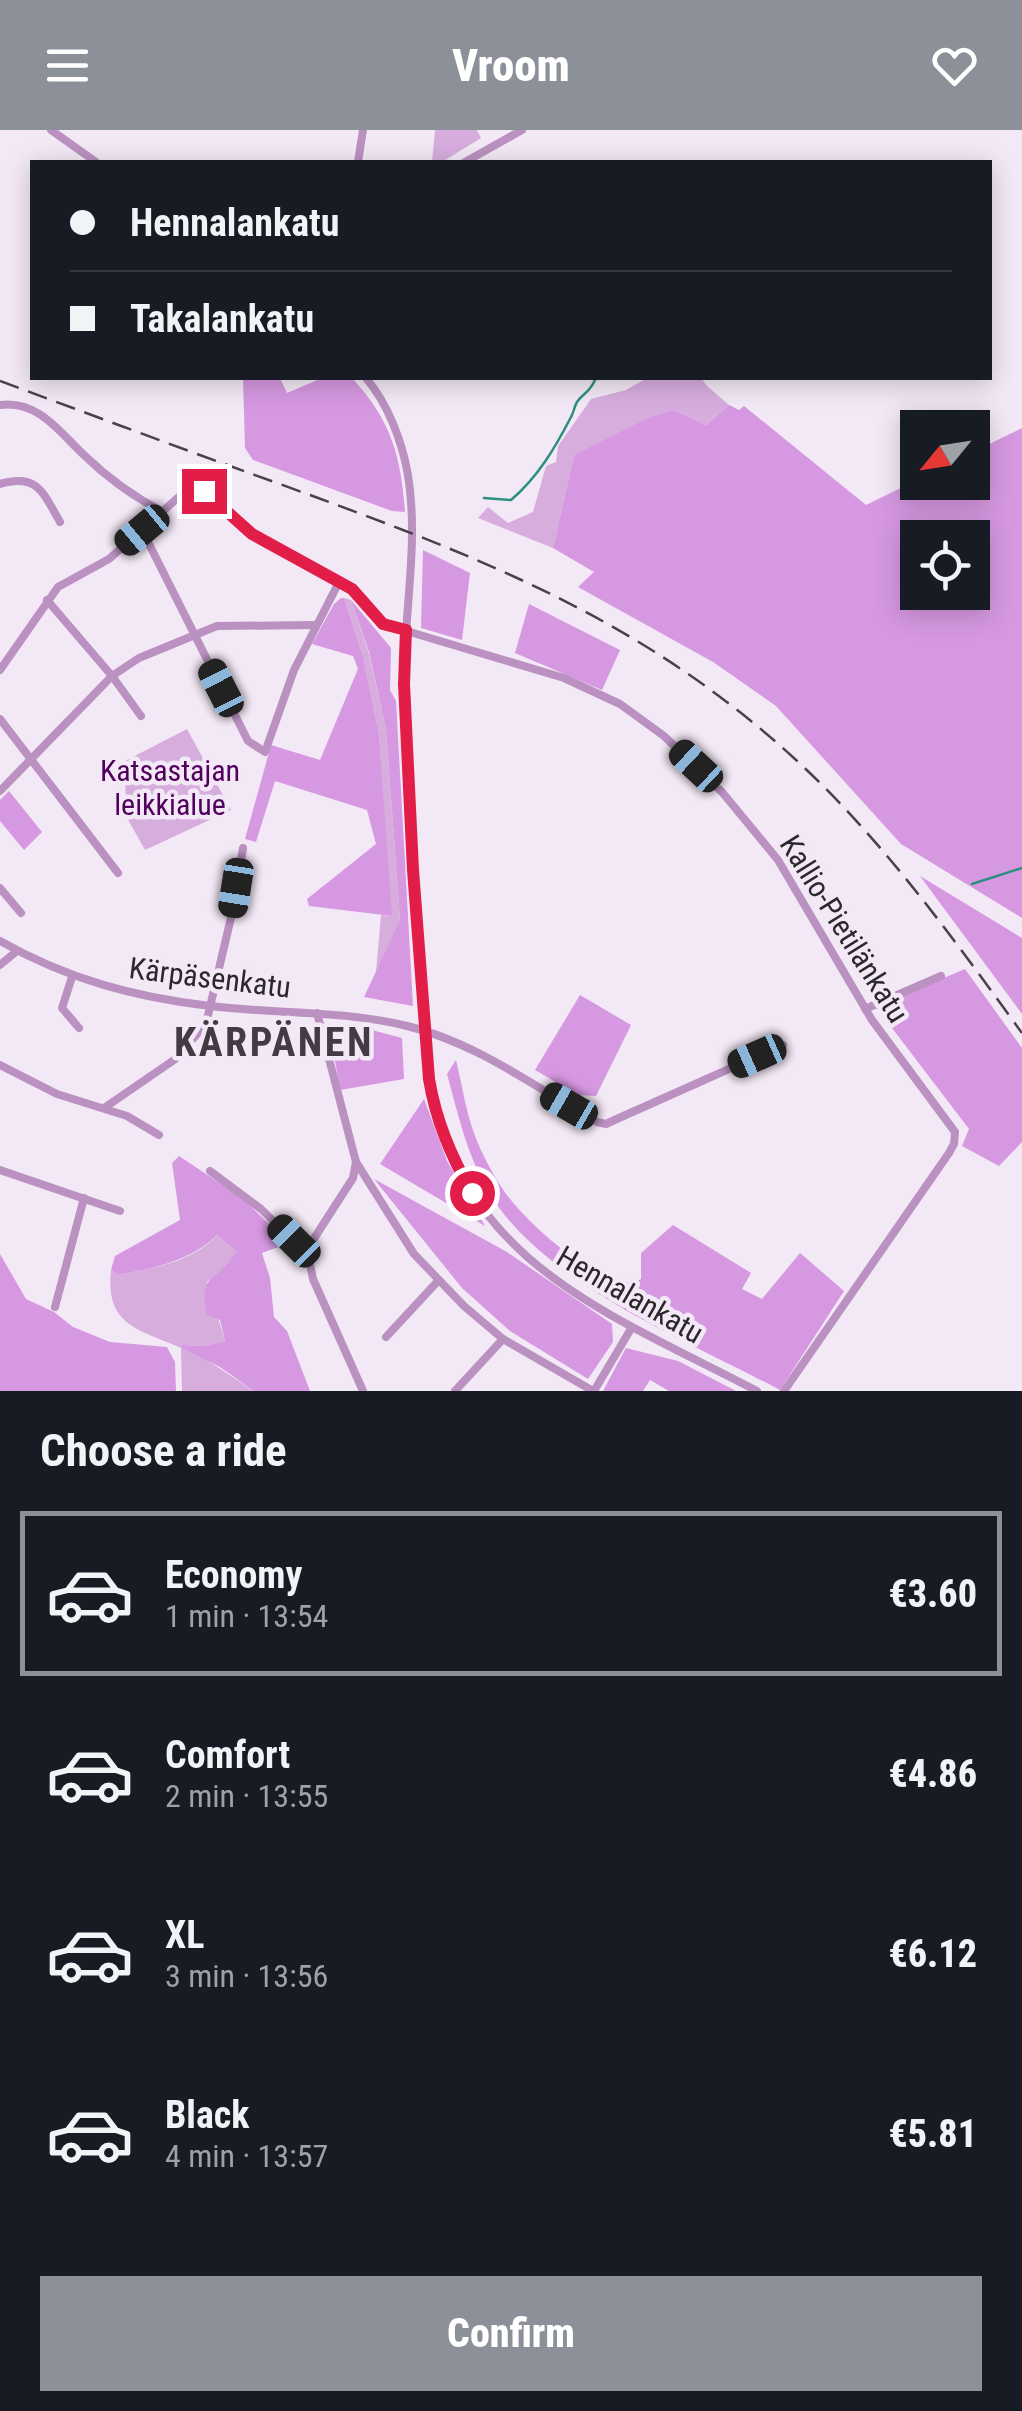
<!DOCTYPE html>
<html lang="en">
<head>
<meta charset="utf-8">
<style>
	:root { --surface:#171b24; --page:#20242c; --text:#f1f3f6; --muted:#9ea1a6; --line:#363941; --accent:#8c9099 }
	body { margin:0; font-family:"Roboto Condensed",sans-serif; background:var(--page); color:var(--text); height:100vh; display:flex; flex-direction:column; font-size:38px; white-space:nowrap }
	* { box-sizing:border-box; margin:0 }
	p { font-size:32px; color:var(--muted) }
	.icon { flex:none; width:55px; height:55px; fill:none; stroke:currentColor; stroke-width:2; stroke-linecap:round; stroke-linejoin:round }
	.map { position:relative; height:1261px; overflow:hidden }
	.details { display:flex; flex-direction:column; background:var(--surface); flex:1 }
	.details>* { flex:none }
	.guide { position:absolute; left:30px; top:30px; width:962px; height:220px; border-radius:0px; box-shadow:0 5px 25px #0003; display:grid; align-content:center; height:220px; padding:0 40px; background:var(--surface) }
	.needle { width:65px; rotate:240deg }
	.controls { position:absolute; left:900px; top:280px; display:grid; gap:20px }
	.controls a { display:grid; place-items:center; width:90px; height:90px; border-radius:0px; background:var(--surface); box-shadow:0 5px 25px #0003; font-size:50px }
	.end { position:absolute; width:45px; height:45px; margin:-22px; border:12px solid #e11d48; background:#fff; box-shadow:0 0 0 5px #fff }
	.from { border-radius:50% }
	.car { position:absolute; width:30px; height:60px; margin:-30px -15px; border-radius:12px; box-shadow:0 0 8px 2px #0007; background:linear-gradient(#222 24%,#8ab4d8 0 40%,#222 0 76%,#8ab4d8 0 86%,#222 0) }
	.guide b { display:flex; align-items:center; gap:35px; height:95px; font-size:38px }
	.guide b+b { border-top:2px solid var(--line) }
	.guide i { width:25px; height:25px; background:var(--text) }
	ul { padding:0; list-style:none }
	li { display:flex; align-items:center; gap:30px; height:165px; margin:0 20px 15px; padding:0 20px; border:5px solid transparent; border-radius:0px }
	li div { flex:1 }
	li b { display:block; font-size:38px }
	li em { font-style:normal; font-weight:800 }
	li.active { border-color:var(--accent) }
	li>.icon { width:90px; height:90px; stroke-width:1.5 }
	h2 { padding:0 40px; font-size:45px; line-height:120px }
	.button { display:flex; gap:20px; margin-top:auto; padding:20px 40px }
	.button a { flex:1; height:115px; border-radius:0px; background:var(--accent); color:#fff; font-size:40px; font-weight:800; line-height:115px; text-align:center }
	header { display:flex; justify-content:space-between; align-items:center; height:130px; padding:0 40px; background:var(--accent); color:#fff; font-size:45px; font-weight:800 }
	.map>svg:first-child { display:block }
	.green { fill:#d7adde }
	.forest { fill:#d698e1; fill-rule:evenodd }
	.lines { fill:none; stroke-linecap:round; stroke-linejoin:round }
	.stream { stroke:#2d8f80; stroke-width:2.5 }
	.minor { stroke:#ba91c0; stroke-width:8 }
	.rail { stroke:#484248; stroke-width:2.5; stroke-dasharray:20 10; stroke-linecap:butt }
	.route { stroke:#e11d48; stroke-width:12 }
	.labels { text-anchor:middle; stroke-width:9; stroke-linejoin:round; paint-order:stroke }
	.park-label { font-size:30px; fill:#51005d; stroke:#f3e8f5 }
	.street-label { font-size:30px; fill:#2c272c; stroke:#f3e8f5 }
	.district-label { font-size:40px; font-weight:bold; letter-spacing:2.5px; fill:#433a44; stroke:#f3e8f5 }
</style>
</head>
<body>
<header><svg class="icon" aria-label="menu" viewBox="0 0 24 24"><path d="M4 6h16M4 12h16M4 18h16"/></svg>Vroom<svg class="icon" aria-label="heart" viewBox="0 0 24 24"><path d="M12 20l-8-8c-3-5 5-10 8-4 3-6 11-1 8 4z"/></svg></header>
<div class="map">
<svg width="1022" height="1261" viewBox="0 0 1022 1261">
	<rect width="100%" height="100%" fill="#f3e8f5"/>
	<g class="green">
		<path d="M435 0H477L481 8 442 32H432Z"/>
		<path d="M647 248H701L707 256 729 275 706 295 674 280 574 325 553 418 478 388 488 377 508 393 533 382 546 336 556 332 558 316 591 269 626 260Z"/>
		<path d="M344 468 351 470 369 524 386 600 400 791 376 842 381 785 391 786 379 604 363 526Z"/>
		<path d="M187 599 231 680 145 720 126 686 125 631Z"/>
		<path d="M217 1105 236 1121 229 1135 207 1152 225 1211 203 1216 184 1215 254 1261H182L181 1218C138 1199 105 1196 111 1140L118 1145C153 1138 193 1132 217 1105Z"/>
	</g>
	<g class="forest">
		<path d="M243 248H280L287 263 322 248H352C391 290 401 326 405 382L392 381 253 330 245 318Z"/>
		<path d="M729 275 739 280 744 276 866 375 917 350 918 352H972L973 322 1022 298V788L901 714 776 576 713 532 578 457 594 442 553 418 574 325 650 287 674 280 706 295ZM918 408H972V462H918Z"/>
		<path d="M423 420 470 443 462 510 421 498Z"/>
		<path d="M341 468H344L363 526 379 604 392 786 309 776 307 769 376 714 367 680 275 651 256 712 245 709 271 615 320 630 358 539 353 526 312 514 334 474Z"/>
		<path d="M351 470 391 518 390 560 396 571 413 876 364 867 400 790 386 600 369 522Z"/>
		<path d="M529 474 620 520 602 560 515 523Z"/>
		<path d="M9 661 42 702 24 720 0 691V670Z"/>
		<path d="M920 746 1022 808V884Z"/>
		<path d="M965 839 1022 918V1012L999 1036 962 1016 969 999 876 877Z"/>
		<path d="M580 865 631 895 596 966 578 965 535 940Z"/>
		<path d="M353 895 402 908 404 949 340 960 330 901Z"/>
		<path d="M456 930C462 955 466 982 475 1006 482 1024 493 1045 504 1061 523 1089 606 1168 641 1149V1123L673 1095 751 1143 742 1159 762 1169 800 1123 844 1161 780 1260C690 1212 553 1157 495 1072 469 1033 459 988 447 944Z"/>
		<path d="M424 969 447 1031 485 1096 380 1034Z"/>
		<path d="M179 1026 242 1068 289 1113 262 1123 270 1148 274 1187 287 1201 310 1261H254L220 1237 182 1218 183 1215 203 1216 225 1211 220 1190 207 1185C197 1140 219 1154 236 1121L217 1105C191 1131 154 1138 118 1145L111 1140 115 1126 180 1090 172 1033Z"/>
		<path d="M374 1049 507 1122 612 1194 613 1212 588 1249 510 1201 462 1158Z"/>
		<path d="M0 1124 26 1169 54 1182 73 1197 110 1212 167 1217 175 1232 176 1261H0Z"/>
		<path d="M626 1218 678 1231 736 1261H669L650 1250 643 1261H603Z"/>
	</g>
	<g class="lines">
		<g class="stream">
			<path d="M484 368 511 370C538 347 555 318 571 287 574 282 574 277 577 272 585 261 589 264 596 248"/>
			<path d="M972 754 1022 738"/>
		</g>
		<g class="minor">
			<path d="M51 0 96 32"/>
			<path d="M358 32 363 0"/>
			<path d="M465 32 522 0"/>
			<path d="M366 248C388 274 402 311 408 345 419 413 404 483 404 551 406 684 418 817 429 949 461 1134 611 1184 757 1261"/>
			<path d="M0 275C39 270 60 303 85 326 109 349 134 367 163 382"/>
			<path d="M0 354C37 343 43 362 60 392"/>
			<path d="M142 400 248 611 265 622 294 540 339 452"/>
			<path d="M47 470 112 546 141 586"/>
			<path d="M0 540 58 457 109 429 181 365 199 358 252 404 352 459 383 494 564 548 620 574 664 606 722 662 778 730 872 890 955 1002 954 1014 949 1023 784 1261"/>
			<path d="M0 589 118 743"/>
			<path d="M0 661 112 546 139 528 217 496 316 495"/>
			<path d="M0 758 21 783"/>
			<path d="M0 811C67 849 134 867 210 876 275 884 342 880 407 896 475 912 537 958 597 992L606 994 619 988 783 915"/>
			<path d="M0 835 17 821"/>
			<path d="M72 847 62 878 79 898"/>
			<path d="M865 879 941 846"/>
			<path d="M317 883 356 1032 414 1124 464 1176 503 1209 593 1261"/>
			<path d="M0 935 57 964 127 986 159 1005"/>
			<path d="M104 978 174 930 206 894 233 779 243 718"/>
			<path d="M356 1032 353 1048 313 1110 309 1129 313 1149 363 1261"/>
			<path d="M0 1040 120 1081"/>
			<path d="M210 1041 261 1079 294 1111 310 1117"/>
			<path d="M55 1177 84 1068"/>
			<path d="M386 1207 438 1151"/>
			<path d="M455 1261 503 1209"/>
			<path d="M594 1261 632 1197"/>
		</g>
		<path class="rail" d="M0 251C92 285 185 320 277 353 472 424 639 486 795 629 883 710 952 807 1022 903"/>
	</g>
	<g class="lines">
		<path class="route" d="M204 361 252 404 352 459 383 494 406 500 404 554 413 740 429 949C436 991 451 1026 472 1063"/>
	</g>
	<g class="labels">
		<g class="park-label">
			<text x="170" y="651">Katsastajan<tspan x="170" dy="34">leikkialue</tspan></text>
		</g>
		<g class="street-label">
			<text transform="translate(844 799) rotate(58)" y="10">Kallio-Pietilänkatu</text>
			<text transform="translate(210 848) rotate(7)" y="10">Kärpäsenkatu</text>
			<text transform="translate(630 1165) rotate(30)" y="10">Hennalankatu</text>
		</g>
		<g class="district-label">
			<text x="274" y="926">KÄRPÄNEN</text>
		</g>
	</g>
</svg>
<div class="controls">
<a><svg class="needle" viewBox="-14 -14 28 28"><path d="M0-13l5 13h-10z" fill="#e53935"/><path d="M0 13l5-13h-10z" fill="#9ea1a6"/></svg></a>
<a><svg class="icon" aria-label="locate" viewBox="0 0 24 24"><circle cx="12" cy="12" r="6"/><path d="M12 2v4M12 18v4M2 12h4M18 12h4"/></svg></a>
</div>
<i class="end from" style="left:472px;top:1063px"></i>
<i class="end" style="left:204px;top:361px"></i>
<i class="car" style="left:142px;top:400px;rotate:230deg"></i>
<i class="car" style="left:221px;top:558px;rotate:333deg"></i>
<i class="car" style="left:696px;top:636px;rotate:313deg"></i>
<i class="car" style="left:236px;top:758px;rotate:189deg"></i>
<i class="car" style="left:757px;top:926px;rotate:246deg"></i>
<i class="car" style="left:569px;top:976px;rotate:300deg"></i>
<i class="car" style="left:294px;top:1111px;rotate:315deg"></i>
<div class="guide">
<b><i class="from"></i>Hennalankatu</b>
<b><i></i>Takalankatu</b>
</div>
</div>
<section class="details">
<h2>Choose a ride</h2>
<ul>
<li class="active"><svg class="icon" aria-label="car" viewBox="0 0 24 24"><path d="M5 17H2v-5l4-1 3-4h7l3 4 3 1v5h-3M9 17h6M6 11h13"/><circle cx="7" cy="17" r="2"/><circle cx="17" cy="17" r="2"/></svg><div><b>Economy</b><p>1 min · 13:54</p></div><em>€3.60</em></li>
<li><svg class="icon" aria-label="car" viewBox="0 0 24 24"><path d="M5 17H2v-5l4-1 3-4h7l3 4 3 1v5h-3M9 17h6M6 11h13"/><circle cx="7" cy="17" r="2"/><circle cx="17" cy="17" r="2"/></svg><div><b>Comfort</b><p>2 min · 13:55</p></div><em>€4.86</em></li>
<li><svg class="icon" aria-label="car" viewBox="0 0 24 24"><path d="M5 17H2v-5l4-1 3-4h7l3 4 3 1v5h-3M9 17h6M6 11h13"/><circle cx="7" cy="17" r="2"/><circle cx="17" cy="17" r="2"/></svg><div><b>XL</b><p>3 min · 13:56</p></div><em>€6.12</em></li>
<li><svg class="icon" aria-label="car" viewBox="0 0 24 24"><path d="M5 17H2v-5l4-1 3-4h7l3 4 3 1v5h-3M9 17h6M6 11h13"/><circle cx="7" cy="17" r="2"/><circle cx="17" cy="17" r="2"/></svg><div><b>Black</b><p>4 min · 13:57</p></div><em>€5.81</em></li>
</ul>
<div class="button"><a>Confirm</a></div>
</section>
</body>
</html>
